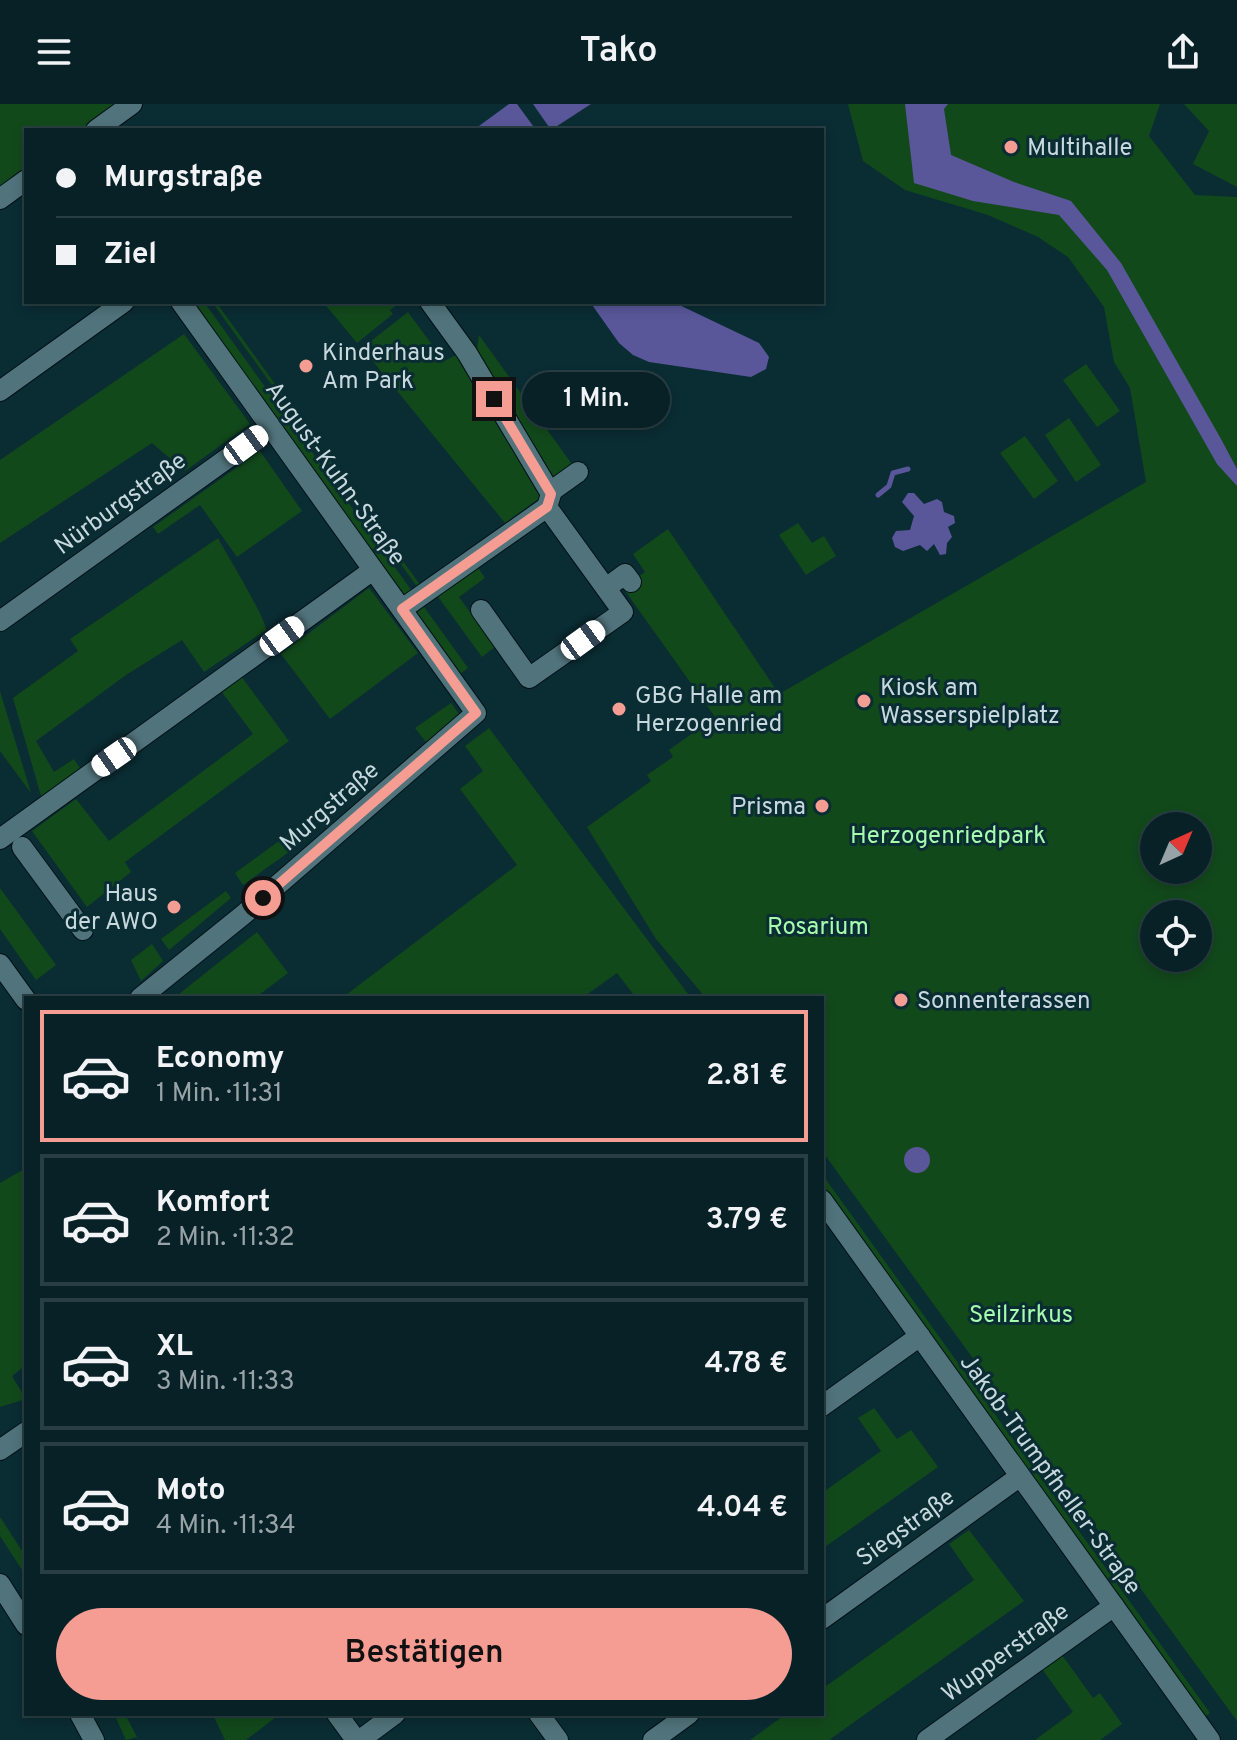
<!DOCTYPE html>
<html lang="de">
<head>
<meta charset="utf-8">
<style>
	:root { --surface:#082126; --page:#11292e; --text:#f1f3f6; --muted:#98a3a7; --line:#293e43; --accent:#f59c93 }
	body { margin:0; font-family:Overpass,sans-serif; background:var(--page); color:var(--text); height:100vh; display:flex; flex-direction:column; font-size:30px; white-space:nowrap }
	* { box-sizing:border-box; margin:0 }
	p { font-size:26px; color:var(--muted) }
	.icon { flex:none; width:44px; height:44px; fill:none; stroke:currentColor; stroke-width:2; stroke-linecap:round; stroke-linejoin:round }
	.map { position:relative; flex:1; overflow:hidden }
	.panel { position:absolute; left:24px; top:892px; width:800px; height:720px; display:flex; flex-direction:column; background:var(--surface); border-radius:0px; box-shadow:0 4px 12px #0003,0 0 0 2px var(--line) }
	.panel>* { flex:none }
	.top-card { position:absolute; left:24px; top:24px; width:800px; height:176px; border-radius:0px; box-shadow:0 4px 12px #0003,0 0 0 2px var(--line); display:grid; align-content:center; height:176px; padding:0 32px; background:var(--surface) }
	.needle { width:52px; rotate:44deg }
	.controls { position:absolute; left:1140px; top:708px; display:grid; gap:16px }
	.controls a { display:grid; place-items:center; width:72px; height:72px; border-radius:50%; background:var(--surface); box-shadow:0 4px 12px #0003,0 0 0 2px var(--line); font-size:40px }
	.end { position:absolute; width:36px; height:36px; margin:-18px; border:10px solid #f59c93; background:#111; box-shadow:0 0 0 4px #111 }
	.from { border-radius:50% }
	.bubble { position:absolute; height:56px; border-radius:28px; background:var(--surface); box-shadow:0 4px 12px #0003,0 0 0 2px var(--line); font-size:26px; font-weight:600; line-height:56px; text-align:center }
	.car { position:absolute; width:24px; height:48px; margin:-24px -12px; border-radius:10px; box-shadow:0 0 6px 2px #0007; background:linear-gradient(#fff 24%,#345 0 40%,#fff 0 76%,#345 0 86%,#fff 0) }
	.top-card b { display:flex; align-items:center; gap:28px; height:76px; font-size:30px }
	.top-card b+b { border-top:2px solid var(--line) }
	.top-card i { width:20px; height:20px; background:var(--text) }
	ul { padding:14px 0 0; list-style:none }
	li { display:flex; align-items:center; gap:24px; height:132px; margin:0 16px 12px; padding:0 16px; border:4px solid var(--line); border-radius:0px }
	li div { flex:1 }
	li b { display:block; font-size:30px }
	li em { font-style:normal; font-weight:600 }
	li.current { border-color:var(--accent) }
	li>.icon { width:72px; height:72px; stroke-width:1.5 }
	.cta { display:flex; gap:16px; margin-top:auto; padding:16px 32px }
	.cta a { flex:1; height:92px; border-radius:48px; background:var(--accent); color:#111; font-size:32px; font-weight:600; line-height:92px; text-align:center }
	header { display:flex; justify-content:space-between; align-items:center; height:104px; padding:0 32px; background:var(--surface); font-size:36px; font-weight:600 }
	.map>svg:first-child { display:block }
	.green { fill:#12491b; fill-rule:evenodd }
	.water { fill:#595799 }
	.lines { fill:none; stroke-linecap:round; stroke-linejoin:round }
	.stream { stroke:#595799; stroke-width:5 }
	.minor-casing { stroke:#001319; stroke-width:22 }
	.minor { stroke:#51737b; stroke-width:20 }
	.route { stroke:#f59c93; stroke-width:10 }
	.poi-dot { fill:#f59c93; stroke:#0a2c33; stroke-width:3 }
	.labels { text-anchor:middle; stroke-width:6; stroke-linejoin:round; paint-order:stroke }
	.poi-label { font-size:24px; fill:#c7d9de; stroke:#0a2c33; text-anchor:start }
	.street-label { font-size:24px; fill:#c7d9de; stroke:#0a2c33 }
	.park-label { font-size:24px; fill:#a6fbad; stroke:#0a2c33 }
</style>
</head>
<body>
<header><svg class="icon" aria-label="menu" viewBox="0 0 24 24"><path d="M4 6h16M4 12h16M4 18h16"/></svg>Tako<svg class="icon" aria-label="share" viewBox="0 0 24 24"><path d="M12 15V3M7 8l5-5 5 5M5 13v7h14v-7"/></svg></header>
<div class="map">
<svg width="1237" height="1636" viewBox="0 0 1237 1636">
	<rect width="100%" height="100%" fill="#0a2c33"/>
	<g class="green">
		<path d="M0 0H120L83 26H26V67L0 85Z"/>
		<path d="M848 0H1160L1149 32 1195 91 1237 93V1617L822 1047V894H706L656 835 587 723 651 677 647 671 673 653 669 646 715 613 623 484 645 468 633 450 668 425 779 590 1146 378 1130 284 1114 258 1104 203 1068 153 1038 133 988 111 905 86 863 57ZM1154 722H1198V766H1154ZM1154 810H1198V854H1154Z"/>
		<path d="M1184 0H1237V83L1193 60 1209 27Z"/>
		<path d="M193 198H204L412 487 404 492Z"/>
		<path d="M212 198H216L421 482 418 484Z"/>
		<path d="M323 198H395L397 201 390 206 393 210 357 239Z"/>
		<path d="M408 208 444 257 456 251 461 253 538 377 541 393 505 419 362 244Z"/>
		<path d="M184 230 250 320 185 367 152 339 0 439V356Z"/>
		<path d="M479 231 574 363 553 378 476 252Z"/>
		<path d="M1086 260 1120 307 1097 323 1063 276Z"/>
		<path d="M1069 314 1101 361 1076 378 1045 331Z"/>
		<path d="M1025 332 1058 377 1034 395 1000 349Z"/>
		<path d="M260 347 302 407 237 453 200 401 158 430 153 423Z"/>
		<path d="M798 419 812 439 824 432 836 452 806 471 779 431Z"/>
		<path d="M218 434C228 453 265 512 266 526L204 568 182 536 126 571 36 637 54 668 74 655 82 667 41 692 13 594 78 547 70 535Z"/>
		<path d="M476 461 485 474 459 493 495 543 482 553 436 490Z"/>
		<path d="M369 484 418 549 330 615 281 550Z"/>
		<path d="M424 503 468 564 460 570 416 509Z"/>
		<path d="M241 572 289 637 125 758 131 768 87 803 32 727 76 695 109 737 253 630 221 587Z"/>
		<path d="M0 587 31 689 0 647Z"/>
		<path d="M451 599 459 610 426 638 415 624Z"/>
		<path d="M489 624 691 894H636L617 869 582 894H342L517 761 460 685 483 667 465 642Z"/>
		<path d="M298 723 307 735 243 781 235 769Z"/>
		<path d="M0 784 56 861 36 876 0 825Z"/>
		<path d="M226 787 231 794 169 846 161 835Z"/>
		<path d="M257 828 288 869 255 894H174Z"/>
		<path d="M152 840 163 857 141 877 131 856Z"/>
		<path d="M26 1064V1261L12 1272 26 1295 0 1303V1079Z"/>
		<path d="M822 1070 1210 1609 1203 1614 822 1086Z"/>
		<path d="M874 1304 897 1335 911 1326 938 1363 822 1445V1389L881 1347 858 1314Z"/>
		<path d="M0 1413 26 1453V1472L0 1432Z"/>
		<path d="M969 1426 1024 1497 829 1636H750L786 1610H822V1585L974 1476 949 1440Z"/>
		<path d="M1062 1551 1093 1594 1100 1589 1122 1620 1100 1636H1035L1073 1608 1042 1565Z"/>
		<path d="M114 1610H125L137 1633 126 1636Z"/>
		<path d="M219 1610H280L246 1636H225L214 1613Z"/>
	</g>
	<g class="water">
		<path d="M509 0H517L536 26H482L479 22Z"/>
		<path d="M533 0H591L551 26Z"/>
		<path d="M905 0H948L944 5 951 51 1014 78 1071 97 1121 159 1221 335 1237 365V382L1217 360 1107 166 1059 111 973 97 914 79Z"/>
		<path d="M590 198H663L667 202 673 198 759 239 769 253 766 265 751 273 649 258 633 251 619 239Z"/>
		<path d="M908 389H914L924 400 937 395 942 398 944 408 954 412 955 419 948 423 952 433 947 439 946 450 940 451 934 440 927 447 920 441 903 447 895 443 892 434 896 427 910 426 914 412 902 398Z"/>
		<circle cx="917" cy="1056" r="13"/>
	</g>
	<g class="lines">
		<path class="stream" d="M878 391 889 382 893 369 908 365"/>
		<g class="minor-casing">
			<g id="minor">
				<path d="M96 26 132 0"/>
				<path d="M0 95 26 76"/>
				<path d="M430 198 467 249 551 390 547 403"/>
				<path d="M0 287 124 198"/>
				<path d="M550 388 578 368"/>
				<path d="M606 484 625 470 631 478"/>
				<path d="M402 505 547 403 623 508 529 574 481 506"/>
				<path d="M0 517 271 323"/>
				<path d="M0 735 373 466"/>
				<path d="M22 743 83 826"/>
				<path d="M0 860 26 896"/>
				<path d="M140 894 243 811 476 609 181 198"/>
				<path d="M822 1096 1210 1636"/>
				<path d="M822 1302 920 1232"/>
				<path d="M0 1346 26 1328"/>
				<path d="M0 1480 26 1521"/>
				<path d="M822 1515 1019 1373"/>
				<path d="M80 1610 94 1636"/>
				<path d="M337 1610 356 1636"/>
				<path d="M539 1610 558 1636"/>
				<path d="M360 1636 395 1610"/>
				<path d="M653 1636 689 1610"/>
				<path d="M927 1636 1114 1502"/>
			</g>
		</g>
		<use href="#minor" class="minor"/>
	</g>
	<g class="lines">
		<path class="route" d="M263 794 476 609 402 505 547 403 551 390 494 295"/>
	</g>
	<g class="poi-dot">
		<circle cx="1011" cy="43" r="8"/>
		<circle cx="306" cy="262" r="8"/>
		<circle cx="864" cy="597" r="8"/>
		<circle cx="619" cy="605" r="8"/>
		<circle cx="822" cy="702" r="8"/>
		<circle cx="174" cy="803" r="8"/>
		<circle cx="901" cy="896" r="8"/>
	</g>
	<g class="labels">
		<g class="poi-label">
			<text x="1027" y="51">Multihalle</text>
			<text x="322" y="256">Kinderhaus<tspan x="322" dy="28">Am Park</tspan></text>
			<text x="880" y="591">Kiosk am<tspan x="880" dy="28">Wasserspielplatz</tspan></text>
			<text x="635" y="599">GBG Halle am<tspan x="635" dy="28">Herzogenried</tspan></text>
			<text x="806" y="710" text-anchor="end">Prisma</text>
			<text x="158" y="797" text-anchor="end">Haus<tspan x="158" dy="28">der AWO</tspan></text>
			<text x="917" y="904">Sonnenterassen</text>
		</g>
		<g class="street-label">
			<text transform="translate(336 369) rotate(54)" y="8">August-Kuhn-Straße</text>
			<text transform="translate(120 399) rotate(-36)" y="8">Nürburgstraße</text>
			<text transform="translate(329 702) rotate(-41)" y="8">Murgstraße</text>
			<text transform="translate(1051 1370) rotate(54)" y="8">Jakob-Trumpfheller-Straße</text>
			<text transform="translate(905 1423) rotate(-36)" y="8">Siegstraße</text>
			<text transform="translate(1005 1548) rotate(-36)" y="8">Wupperstraße</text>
		</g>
		<g class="park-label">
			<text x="948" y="739">Herzogenriedpark</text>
			<text x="818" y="830">Rosarium</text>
			<text x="1021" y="1218">Seilzirkus</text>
		</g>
	</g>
</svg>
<div class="controls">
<a><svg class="needle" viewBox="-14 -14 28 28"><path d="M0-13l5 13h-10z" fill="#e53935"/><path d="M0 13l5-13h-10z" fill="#98a3a7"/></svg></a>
<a><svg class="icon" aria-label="locate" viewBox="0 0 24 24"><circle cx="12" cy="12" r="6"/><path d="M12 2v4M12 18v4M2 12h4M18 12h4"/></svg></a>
</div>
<i class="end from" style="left:263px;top:794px"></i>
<i class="end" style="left:494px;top:295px"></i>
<div class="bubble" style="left:522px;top:268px;width:148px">1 Min.</div>
<i class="car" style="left:246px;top:341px;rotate:54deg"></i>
<i class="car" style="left:282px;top:532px;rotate:54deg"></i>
<i class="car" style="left:583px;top:536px;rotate:54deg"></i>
<i class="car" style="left:114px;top:653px;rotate:235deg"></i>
<div class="top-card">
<b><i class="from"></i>Murgstraße</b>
<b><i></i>Ziel</b>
</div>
<section class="panel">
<ul>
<li class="current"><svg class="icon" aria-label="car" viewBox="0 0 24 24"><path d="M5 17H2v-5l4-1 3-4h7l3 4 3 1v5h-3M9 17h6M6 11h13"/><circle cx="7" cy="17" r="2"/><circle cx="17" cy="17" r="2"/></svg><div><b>Economy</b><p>1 Min. · 11:31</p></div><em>2.81 €</em></li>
<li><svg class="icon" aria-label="car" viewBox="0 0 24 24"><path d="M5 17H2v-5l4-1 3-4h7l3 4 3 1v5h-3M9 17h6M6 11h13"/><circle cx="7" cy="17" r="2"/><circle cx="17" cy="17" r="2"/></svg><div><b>Komfort</b><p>2 Min. · 11:32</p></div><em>3.79 €</em></li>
<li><svg class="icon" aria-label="car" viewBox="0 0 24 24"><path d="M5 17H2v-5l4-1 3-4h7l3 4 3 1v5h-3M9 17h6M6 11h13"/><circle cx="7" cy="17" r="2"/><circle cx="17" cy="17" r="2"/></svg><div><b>XL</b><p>3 Min. · 11:33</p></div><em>4.78 €</em></li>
<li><svg class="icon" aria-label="car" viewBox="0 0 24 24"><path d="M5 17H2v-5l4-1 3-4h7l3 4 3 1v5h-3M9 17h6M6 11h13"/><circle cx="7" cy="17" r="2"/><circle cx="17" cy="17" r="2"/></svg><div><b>Moto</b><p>4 Min. · 11:34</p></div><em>4.04 €</em></li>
</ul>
<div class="cta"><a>Bestätigen</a></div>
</section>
</div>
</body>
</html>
